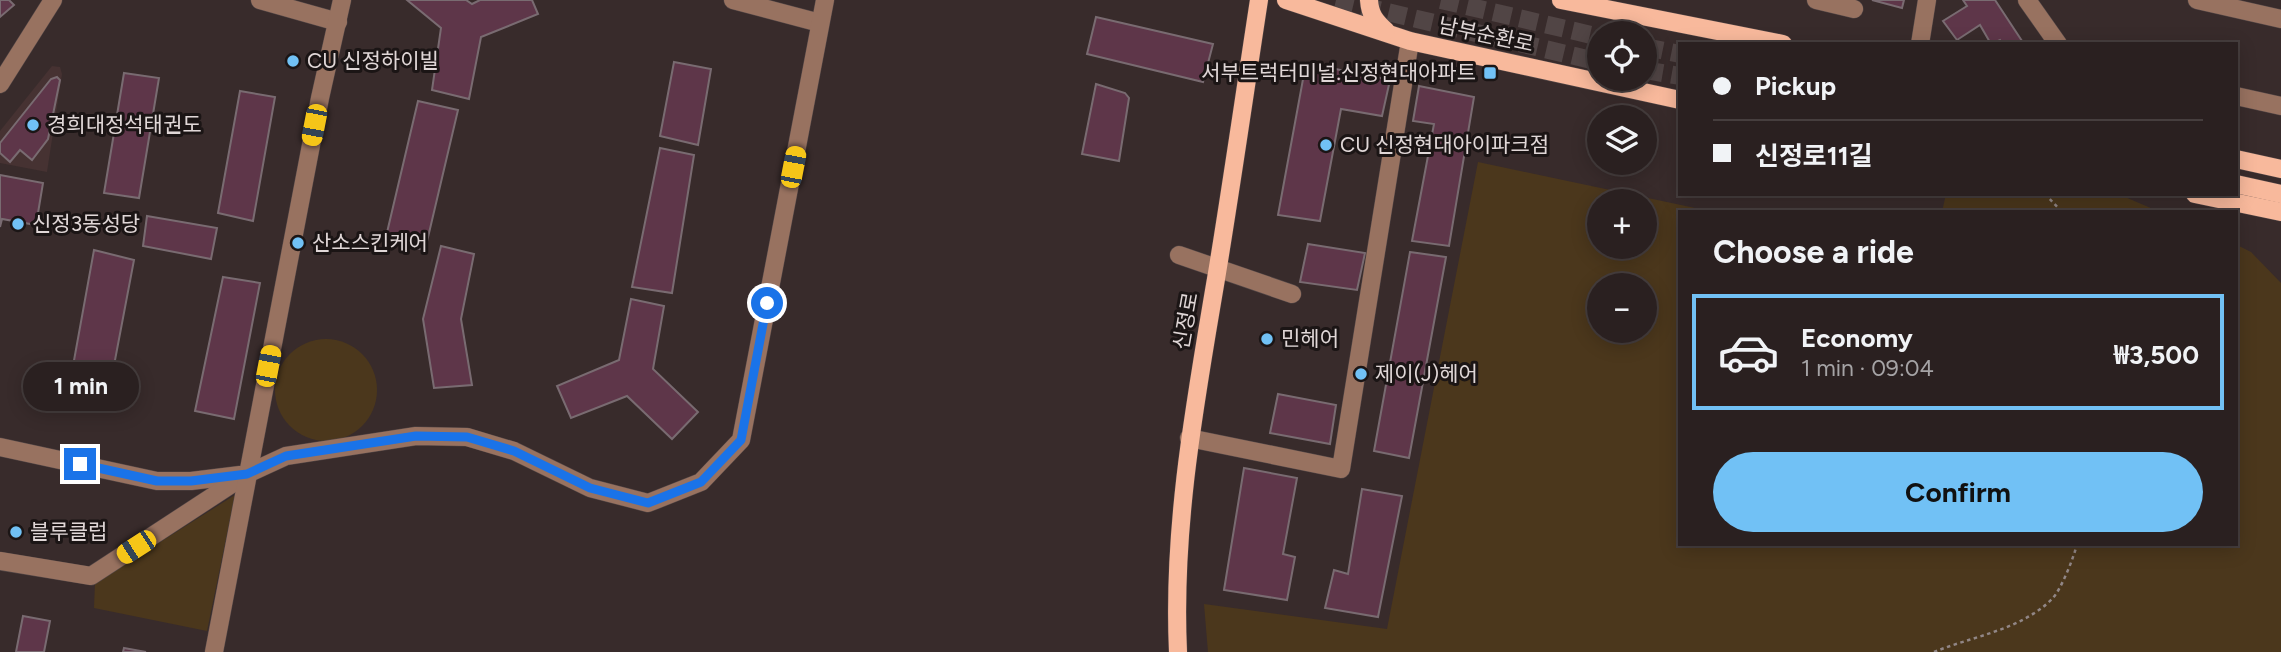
<!DOCTYPE html>
<html lang="en">
<head>
<meta charset="utf-8">
<style>
	:root { --surface:#2a2020; --page:#322829; --text:#f1f3f6; --muted:#a5a3a5; --line:#463e3e; --accent:#71c1f5 }
	body { margin:0; font-family:Figtree,"Noto Sans KR",sans-serif; background:var(--page); color:var(--text); height:100vh; display:flex; flex-direction:column; font-size:26px; white-space:nowrap }
	* { box-sizing:border-box; margin:0 }
	p { font-size:23px; color:var(--muted) }
	.icon { flex:none; width:38px; height:38px; fill:none; stroke:currentColor; stroke-width:2; stroke-linecap:round; stroke-linejoin:round }
	.map { position:relative; flex:1; overflow:hidden }
	.sheet { position:absolute; left:1678px; top:210px; width:560px; height:336px; display:flex; flex-direction:column; background:var(--surface); border-radius:0px; box-shadow:0 4px 18px #0003,0 0 0 2px var(--line) }
	.sheet>* { flex:none }
	.banner { position:absolute; left:1678px; top:42px; width:560px; height:154px; border-radius:0px; box-shadow:0 4px 18px #0003,0 0 0 2px var(--line); display:grid; align-content:center; height:154px; padding:0 35px; background:var(--surface) }
	.fabs { position:absolute; left:1587px; top:21px; display:grid; gap:14px }
	.fabs a { display:grid; place-items:center; width:70px; height:70px; border-radius:50%; background:var(--surface); box-shadow:0 4px 18px #0003,0 0 0 2px var(--line); font-size:35px }
	.end { position:absolute; width:32px; height:32px; margin:-16px; border:9px solid #1a73e8; background:#fff; box-shadow:0 0 0 4px #fff }
	.from { border-radius:50% }
	.bubble { position:absolute; height:49px; border-radius:24px; background:var(--surface); box-shadow:0 4px 18px #0003,0 0 0 2px var(--line); font-size:23px; font-weight:700; line-height:49px; text-align:center }
	.car { position:absolute; width:21px; height:42px; margin:-21px -10px; border-radius:9px; box-shadow:0 0 5px 2px #0007; background:linear-gradient(#f5c518 24%,#345 0 40%,#f5c518 0 76%,#345 0 86%,#f5c518 0) }
	.banner b { display:flex; align-items:center; gap:24px; height:66px; font-size:26px }
	.banner b+b { border-top:2px solid var(--line) }
	.banner i { width:18px; height:18px; background:var(--text) }
	ul { padding:0; list-style:none }
	li { display:flex; align-items:center; gap:21px; height:116px; margin:0 14px 10px; padding:0 21px; border:4px solid transparent; border-radius:0px }
	li div { flex:1 }
	li b { display:block; font-size:26px }
	li em { font-style:normal; font-weight:700 }
	li.current { border-color:var(--accent) }
	li>.icon { width:63px; height:63px; stroke-width:1.5 }
	h2 { padding:0 35px; font-size:32px; line-height:84px }
	.cta { display:flex; gap:14px; margin-top:auto; padding:14px 35px }
	.cta a { flex:1; height:80px; border-radius:42px; background:var(--accent); color:#111; font-size:28px; font-weight:700; line-height:80px; text-align:center }
	.map>svg:first-child { display:block }
	.built { fill:#463232 }
	.green { fill:#4b371c; fill-rule:evenodd }
	.building { fill:#5e3649; stroke:#796b71; stroke-width:2 }
	.lines { fill:none; stroke-linecap:round; stroke-linejoin:round }
	.major-tunnel { stroke:#514545; stroke-width:18; stroke-dasharray:18 9; stroke-linecap:butt }
	.minor-casing { stroke:#534747; stroke-width:19 }
	.major-casing { stroke:#534747; stroke-width:19 }
	.path { stroke:#918686; stroke-width:2.5; stroke-dasharray:3.5 3.5; stroke-linecap:butt }
	.minor { stroke:#987260; stroke-width:18 }
	.major { stroke:#f8b99c; stroke-width:18 }
	.route { stroke:#1a73e8; stroke-width:9 }
	.poi-dot { fill:#71c1f5; stroke:#1b1515; stroke-width:2.5 }
	.labels { text-anchor:middle; stroke-width:6; stroke-linejoin:round; paint-order:stroke }
	.street-label { font-size:21px; fill:#e0d7d7; stroke:#1b1515 }
	.poi-label { font-size:21px; fill:#e0d7d7; stroke:#1b1515; text-anchor:start }
</style>
</head>
<body>
<div class="map">
<svg width="2281" height="652" viewBox="0 0 2281 652">
	<rect width="100%" height="100%" fill="#382b2b"/>
	<path class="built" d="M52 66 60 67 62 74 47 172 0 163V131Z"/>
	<g class="green">
		<path d="M1478 162 1714 212H1680V544H2236L2237 245 2251 252 2281 283V652H1208L1204 604 1387 629ZM1645 201V247H1600V201ZM1645 285V331H1600V285Z"/>
		<path d="M1946 194H2096L2125 197 2160 212H1942Z"/>
		<circle cx="326" cy="390" r="51"/>
		<path d="M235 495 207 631 94 608 95 583Z"/>
	</g>
	<g class="building">
		<path d="M0 0H9L14 5 0 17Z"/>
		<path d="M407 0H466L472 4 480 0H532L538 14 481 37 469 99 432 90 441 28Z"/>
		<path d="M1872 0H1904L1902 8Z"/>
		<path d="M1963 0H1995L2024 44H2002L2000 40 1991 44 1980 25 1957 40 1943 21 1967 6Z"/>
		<path d="M1096 17 1213 44 1203 82 1087 54Z"/>
		<path d="M674 62 711 69 698 145 660 136Z"/>
		<path d="M1306 63 1390 80 1382 116 1341 109 1320 221 1278 215Z"/>
		<path d="M124 73 159 78 139 198 104 193Z"/>
		<path d="M57 77 60 80 48 139 32 160 20 150 10 162 0 153V143L51 79Z"/>
		<path d="M1096 84 1125 93 1129 98 1119 161 1082 154Z"/>
		<path d="M1419 86 1474 97 1449 246 1412 241 1434 124 1413 121Z"/>
		<path d="M240 91 275 97 253 221 218 213Z"/>
		<path d="M418 101 458 110 425 250 385 241Z"/>
		<path d="M660 148 694 155 672 293 632 287Z"/>
		<path d="M0 175 43 183 36 225 2 219 0 227Z"/>
		<path d="M147 216 217 228 211 259 143 246Z"/>
		<path d="M1308 244 1365 253 1357 290 1300 282Z"/>
		<path d="M441 246 474 254 461 319 472 385 434 388 423 319Z"/>
		<path d="M94 250 134 260 108 397 69 388Z"/>
		<path d="M1410 252 1446 257 1409 458 1374 451Z"/>
		<path d="M223 277 260 283 234 419 195 411Z"/>
		<path d="M631 299 664 306 653 369 698 412 672 439 627 396 571 418 557 386 619 360Z"/>
		<path d="M1278 394 1336 405 1330 444 1270 433Z"/>
		<path d="M1244 468 1297 478 1283 554 1295 557 1287 600 1224 590Z"/>
		<path d="M1362 489 1402 496 1378 617 1325 608 1334 570 1348 574Z"/>
		<path d="M23 616 50 621 44 652H16Z"/>
		<path d="M124 648 146 652H123Z"/>
	</g>
	<g class="lines">
		<g class="major-tunnel">
			<path d="M1336 0 1600 62"/>
			<path d="M1441 0 1600 37"/>
			<path d="M1645 47 1680 54"/>
			<path d="M1645 70 1680 76"/>
		</g>
		<g class="minor-casing">
			<g id="minor">
				<path d="M260 0 338 22"/>
				<path d="M733 0 820 23"/>
				<path d="M1816 0 1854 9"/>
				<path d="M2027 0 2058 44"/>
				<path d="M2197 0 2281 19"/>
				<path d="M1920 44 1927 0"/>
				<path d="M0 84 53 0"/>
				<path d="M2236 96 2281 106"/>
				<path d="M1179 255 1292 294"/>
				<path d="M1189 438 1341 469 1410 41"/>
				<path d="M0 447 157 481H191L240 475"/>
				<path d="M0 561 91 576 247 474 286 456 416 436 467 437 514 451 590 488 648 503 701 482 741 440 825 0"/>
				<path d="M214 652 320 98 342 0"/>
			</g>
		</g>
		<g class="major-casing">
			<g id="major">
				<path d="M1286 0 1410 41 1680 100"/>
				<path d="M1369 0C1370 15 1375 21 1386 31"/>
				<path d="M1561 0 1783 44"/>
				<path d="M2236 159 2281 169"/>
				<path d="M2236 184 2281 194"/>
				<path d="M2195 194 2281 212"/>
				<path d="M1178 652C1172 524 1196 398 1217 273 1232 182 1245 91 1259 0"/>
			</g>
		</g>
		<g class="path">
			<path d="M2045 194 2062 212"/>
			<path d="M1934 652C1973 636 2021 630 2052 599 2061 590 2074 557 2077 544"/>
		</g>
		<use href="#minor" class="minor"/>
		<use href="#major" class="major"/>
	</g>
	<g class="lines">
		<path class="route" d="M80 464 157 481H191L247 474 286 456 416 436 467 437 514 451 590 488 648 503 701 482 741 440 767 303"/>
	</g>
	<g class="poi-dot">
		<circle cx="293" cy="61" r="7"/>
		<rect x="1483" y="66" width="14" height="14" rx="3.5"/>
		<circle cx="33" cy="125" r="7"/>
		<circle cx="1326" cy="145" r="7"/>
		<circle cx="18" cy="224" r="7"/>
		<circle cx="298" cy="243" r="7"/>
		<circle cx="1267" cy="339" r="7"/>
		<circle cx="1361" cy="374" r="7"/>
		<circle cx="16" cy="532" r="7"/>
	</g>
	<g class="labels">
		<g class="street-label">
			<text transform="translate(1486 35) rotate(12)" y="7">남부순환로</text>
			<text transform="translate(1186 321) rotate(-80)" y="7">신정로</text>
		</g>
		<g class="poi-label">
			<text x="307" y="68">CU 신정하이빌</text>
			<text x="1476" y="80" text-anchor="end">서부트럭터미널.신정현대아파트</text>
			<text x="47" y="132">경희대정석태권도</text>
			<text x="1340" y="152">CU 신정현대아이파크점</text>
			<text x="32" y="231">신정3동성당</text>
			<text x="312" y="250">산소스킨케어</text>
			<text x="1281" y="346">민헤어</text>
			<text x="1375" y="381">제이(J)헤어</text>
			<text x="30" y="539">블루클럽</text>
		</g>
	</g>
</svg>
<div class="fabs">
<a><svg class="icon" aria-label="locate" viewBox="0 0 24 24"><circle cx="12" cy="12" r="6"/><path d="M12 2v4M12 18v4M2 12h4M18 12h4"/></svg></a>
<a><svg class="icon" aria-label="layers" viewBox="0 0 24 24"><path d="M12 4l9 5-9 5-9-5zM3 14l9 5 9-5"/></svg></a>
<a>+</a>
<a>−</a>
</div>
<i class="end from" style="left:767px;top:303px"></i>
<i class="end" style="left:80px;top:464px"></i>
<div class="bubble" style="left:23px;top:362px;width:116px">1 min</div>
<i class="car" style="left:314px;top:125px;rotate:191deg"></i>
<i class="car" style="left:793px;top:167px;rotate:11deg"></i>
<i class="car" style="left:268px;top:366px;rotate:11deg"></i>
<i class="car" style="left:136px;top:547px;rotate:237deg"></i>
<div class="banner">
<b><i class="from"></i>Pickup</b>
<b><i></i>신정로11길</b>
</div>
<section class="sheet">
<h2>Choose a ride</h2>
<ul>
<li class="current"><svg class="icon" aria-label="car" viewBox="0 0 24 24"><path d="M5 17H2v-5l4-1 3-4h7l3 4 3 1v5h-3M9 17h6M6 11h13"/><circle cx="7" cy="17" r="2"/><circle cx="17" cy="17" r="2"/></svg><div><b>Economy</b><p>1 min · 09:04</p></div><em>₩3,500</em></li>
</ul>
<div class="cta"><a>Confirm</a></div>
</section>
</div>
</body>
</html>
